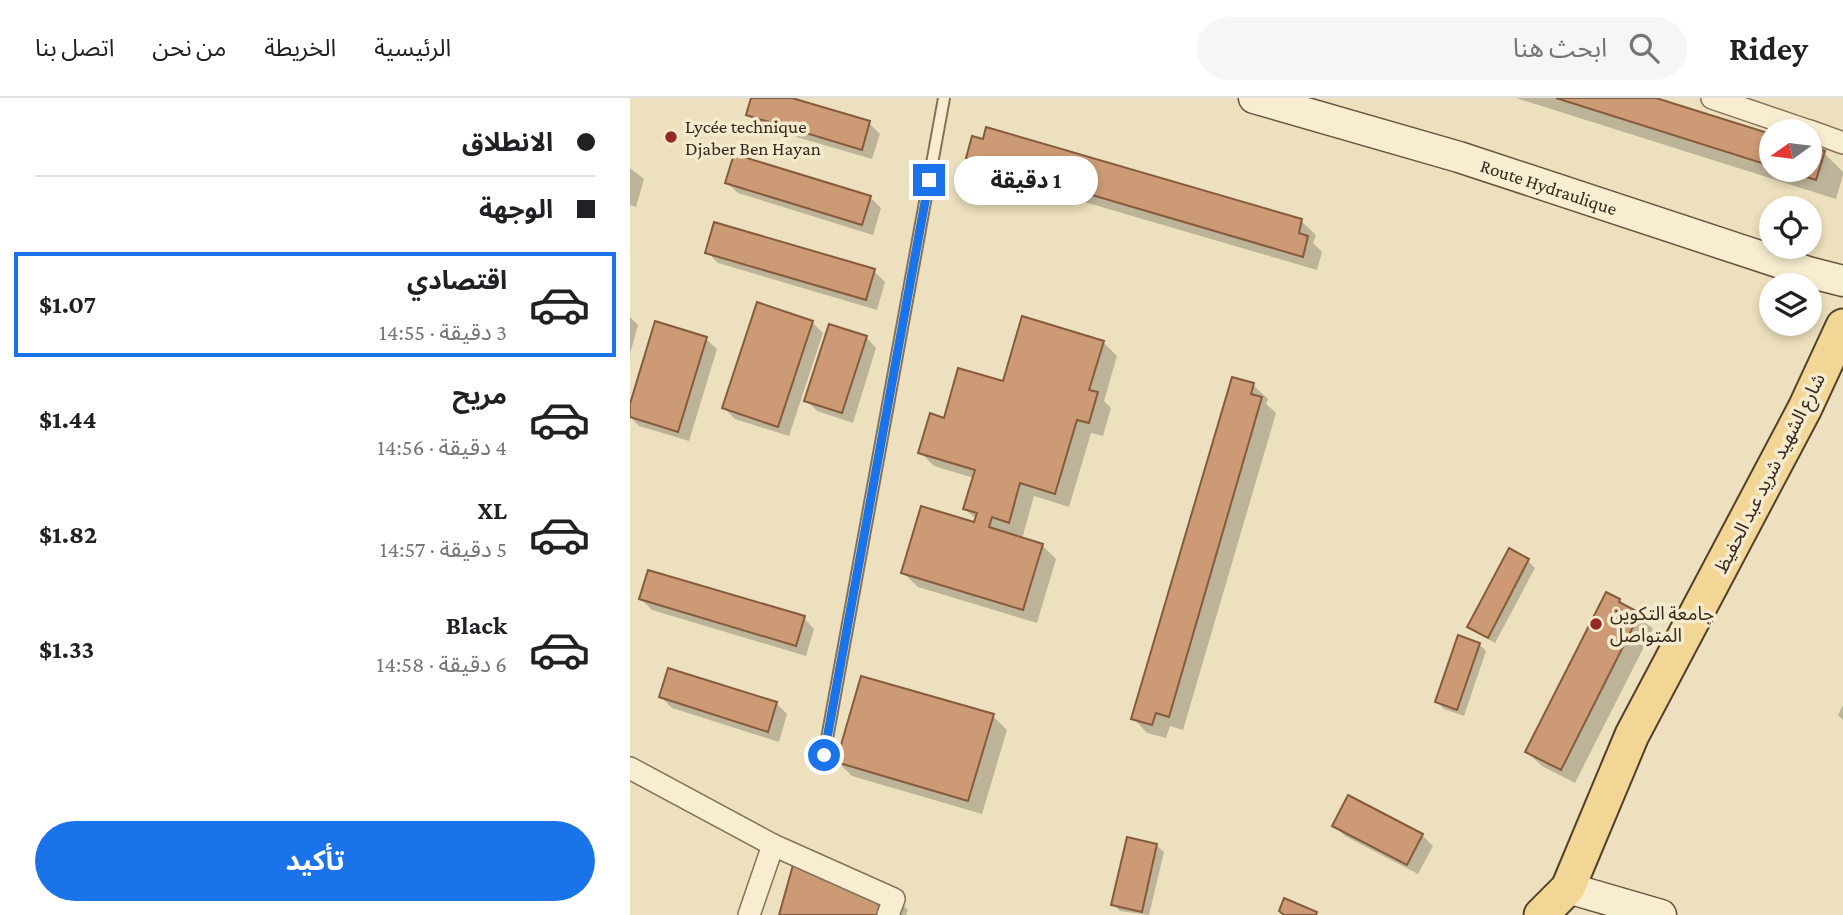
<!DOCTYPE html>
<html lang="ar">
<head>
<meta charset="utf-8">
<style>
	:root { --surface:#fff; --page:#f6f6f6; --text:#202124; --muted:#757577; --line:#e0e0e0; --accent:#1a73e8 }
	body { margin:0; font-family:"Crimson Pro","Noto Sans Arabic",serif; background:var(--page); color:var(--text); direction:rtl; height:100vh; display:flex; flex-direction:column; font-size:26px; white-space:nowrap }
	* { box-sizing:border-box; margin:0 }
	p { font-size:23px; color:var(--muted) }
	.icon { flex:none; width:38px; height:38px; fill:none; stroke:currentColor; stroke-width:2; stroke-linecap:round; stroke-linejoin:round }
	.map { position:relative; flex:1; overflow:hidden; direction:ltr }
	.details { display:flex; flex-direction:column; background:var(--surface); width:630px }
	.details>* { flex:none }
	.banner { display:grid; align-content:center; height:154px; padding:0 35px; background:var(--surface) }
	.needle { width:46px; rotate:256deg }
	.fabs { position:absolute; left:1129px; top:21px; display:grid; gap:14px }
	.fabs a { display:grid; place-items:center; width:63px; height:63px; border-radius:50%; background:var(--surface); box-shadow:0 4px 10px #0003; font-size:35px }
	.end { position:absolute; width:32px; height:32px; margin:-16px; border:9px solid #1a73e8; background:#fff; box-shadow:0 0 0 4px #fff }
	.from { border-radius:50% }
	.bubble { position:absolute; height:49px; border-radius:24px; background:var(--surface); box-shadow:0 4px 10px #0003; font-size:23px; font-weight:700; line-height:49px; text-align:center; direction:rtl }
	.banner b { display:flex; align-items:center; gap:24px; height:66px; font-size:26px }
	.banner b+b { border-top:2px solid var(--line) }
	.banner i { width:18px; height:18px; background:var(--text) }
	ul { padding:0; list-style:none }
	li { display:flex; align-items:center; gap:21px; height:105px; margin:0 14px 10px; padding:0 21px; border:4px solid transparent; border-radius:0px }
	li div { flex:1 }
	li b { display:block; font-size:26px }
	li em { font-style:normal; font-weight:700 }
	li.on { border-color:var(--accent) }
	li>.icon { width:63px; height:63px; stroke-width:1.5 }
	.primary-button { display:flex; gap:14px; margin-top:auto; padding:14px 35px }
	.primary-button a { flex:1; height:80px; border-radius:42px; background:var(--accent); color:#fff; font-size:28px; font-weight:700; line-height:80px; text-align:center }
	header { display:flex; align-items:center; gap:42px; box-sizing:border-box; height:98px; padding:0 35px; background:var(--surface); border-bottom:2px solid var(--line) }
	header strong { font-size:33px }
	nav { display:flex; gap:38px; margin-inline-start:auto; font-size:24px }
	.search { width:490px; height:63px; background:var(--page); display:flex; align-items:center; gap:18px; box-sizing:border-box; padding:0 24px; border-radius:38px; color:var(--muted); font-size:26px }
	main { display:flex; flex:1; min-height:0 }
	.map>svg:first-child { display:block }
	.shadow { fill:#0003 }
	.building { fill:#cc9a74; stroke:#855b3d; stroke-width:2 }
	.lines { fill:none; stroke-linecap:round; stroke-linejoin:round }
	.lane-casing { stroke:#857157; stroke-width:14 }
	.street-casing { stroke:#857157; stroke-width:24 }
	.secondary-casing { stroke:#67523b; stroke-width:33 }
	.primary-casing { stroke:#533f2c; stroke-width:37 }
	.lane { stroke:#f8edd1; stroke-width:10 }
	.street { stroke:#f8edd1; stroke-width:21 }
	.secondary { stroke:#f8edd1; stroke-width:30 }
	.primary { stroke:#f2d695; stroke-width:33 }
	.route { stroke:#1a73e8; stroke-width:9 }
	.poi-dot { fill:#942927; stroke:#f5eace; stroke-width:2.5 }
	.labels { text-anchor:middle; stroke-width:7; stroke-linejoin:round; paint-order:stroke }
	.poi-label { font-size:19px; fill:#35281c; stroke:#f5eace; text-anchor:start }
	.street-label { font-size:19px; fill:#35281c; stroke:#f5eace }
</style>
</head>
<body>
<header>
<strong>Ridey</strong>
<div class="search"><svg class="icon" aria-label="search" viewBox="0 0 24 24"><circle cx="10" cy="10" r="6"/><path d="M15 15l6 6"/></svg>ابحث هنا</div>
<nav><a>الرئيسية</a><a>الخريطة</a><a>من نحن</a><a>اتصل بنا</a></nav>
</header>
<main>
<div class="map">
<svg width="1213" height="817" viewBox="0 0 1213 817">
	<rect width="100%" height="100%" fill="#ede0be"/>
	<g class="shadow">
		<path d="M123 0H156L239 25 250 36 242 61 129 28 118 17Z"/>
		<path d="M886 0H1020L1141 38V72H1180V50L1194 55 1213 74V77L1206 101Z"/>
		<path d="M338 60 671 123 686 137 683 145 692 154 687 172 352 74Z"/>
		<path d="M0 70 14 81 6 109 0 107Z"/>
		<path d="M97 85 240 99 251 110 243 137 108 95Z"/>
		<path d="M77 154 244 173 255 184 247 212 88 165Z"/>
		<path d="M0 219 8 227 0 256Z"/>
		<path d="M182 224 193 235 159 338 105 321 94 310Z"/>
		<path d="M236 239 246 250 223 325 187 313 176 302Z"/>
		<path d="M76 241 87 251 59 343 9 328 0 319V312Z"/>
		<path d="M473 244 487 258 474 303 481 310 473 338 461 335 439 409 404 398 392 441 412 447 426 461 407 525 288 489 273 475 345 426 347 422 335 411 344 380 304 368 290 354 315 322 374 285Z"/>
		<path d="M623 287 638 301 636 306 646 315 553 632 540 628 536 640 517 635 503 620Z"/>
		<path d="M898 463 905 470 865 545 847 535 840 528Z"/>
		<path d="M11 501 174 520 184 531 176 558 22 512Z"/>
		<path d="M989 502 1023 531 945 685 912 668 897 654Z"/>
		<path d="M849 546 856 553 834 618 814 611 807 604Z"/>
		<path d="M31 599 146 605 157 616 149 644 42 610Z"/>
		<path d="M1213 607V622L1208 617Z"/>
		<path d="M363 618 377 632 352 716 222 678 208 664Z"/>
		<path d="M704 727 792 737 803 748 788 776 715 738Z"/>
		<path d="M526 747 534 754 519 817 490 813 483 806Z"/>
		<path d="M164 770 264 797 278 812 276 817H151Z"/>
	</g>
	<g class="building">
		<path d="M121 0H162L240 23 232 52 116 17Z"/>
		<path d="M926 0H1026L1141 36V68Z"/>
		<path d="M356 29 672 121 669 135 678 138 673 159 336 60 342 38 353 41Z"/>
		<path d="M1180 48 1195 53 1186 82 1154 72H1180Z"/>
		<path d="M104 56 241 98 232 127 95 85Z"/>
		<path d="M84 124 245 171 236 202 75 155Z"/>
		<path d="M127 204 183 223 148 329 92 310Z"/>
		<path d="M392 218 474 243 459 292 468 294 459 325 447 322 425 396 390 385 379 425 362 419 359 429 413 446 393 512 271 475 291 408 344 424 347 415 333 411 345 372 288 355 300 315 314 320 328 270 373 283Z"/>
		<path d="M25 223 77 239 48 334 0 319V306Z"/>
		<path d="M199 226 237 238 212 315 174 303Z"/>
		<path d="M602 279 624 285 621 296 632 299 539 619 526 615 522 627 501 621Z"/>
		<path d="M879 450 899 461 858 540 837 529Z"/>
		<path d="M18 472 175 518 166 548 9 501Z"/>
		<path d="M976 494 990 501 989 504 1010 515 931 672 895 654Z"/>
		<path d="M828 537 850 545 827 612 805 604Z"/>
		<path d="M38 570 147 604 138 634 29 599Z"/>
		<path d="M231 578 364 616 338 703 206 664Z"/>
		<path d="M718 697 793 736 777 767 702 728Z"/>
		<path d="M497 739 527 746 512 814 481 807Z"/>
		<path d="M163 767 265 796 259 817H149Z"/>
		<path d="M654 800 687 814 686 817H654L649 813Z"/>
	</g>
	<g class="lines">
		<g class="lane-casing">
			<path id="lane" d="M194 657 314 0"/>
		</g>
		<g class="street-casing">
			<g id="street">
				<path d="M1082 0 1179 33"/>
				<path d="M1180 33 1213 45"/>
				<path d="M0 670 143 747 119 817"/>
				<path d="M143 747 264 801 258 817"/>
			</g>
		</g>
		<g class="secondary-casing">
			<g id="secondary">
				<path id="s1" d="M624 0 829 59 1178 174 1213 183"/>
				<path d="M938 790 1031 817"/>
			</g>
		</g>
		<g class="primary-casing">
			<path id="primary" d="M911 817 938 790 1002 637 1175 310 1213 228"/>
		</g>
		<use href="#lane" class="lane"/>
		<use href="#street" class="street"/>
		<use href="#secondary" class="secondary"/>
		<use href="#primary" class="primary"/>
	</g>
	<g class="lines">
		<path class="route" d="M194 657 299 82"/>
	</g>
	<g class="poi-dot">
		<circle cx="41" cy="39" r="7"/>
		<circle cx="966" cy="526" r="7"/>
	</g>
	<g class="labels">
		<g class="poi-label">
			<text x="55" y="35">Lycée technique<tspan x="55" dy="22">Djaber Ben Hayan</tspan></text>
			<text x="980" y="522">جامعة التكوين<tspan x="980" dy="22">المتواصل</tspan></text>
		</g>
		<g class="street-label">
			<text dy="7" stroke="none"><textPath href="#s1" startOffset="308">Route Hydraulique</textPath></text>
			<text transform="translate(1139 375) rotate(-63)" y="7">شارع الشهيد شريد عبد الحفيظ</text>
		</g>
	</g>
</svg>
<div class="fabs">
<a><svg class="needle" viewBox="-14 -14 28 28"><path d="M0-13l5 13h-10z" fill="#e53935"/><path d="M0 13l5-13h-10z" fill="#757577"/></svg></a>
<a><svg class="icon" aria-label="locate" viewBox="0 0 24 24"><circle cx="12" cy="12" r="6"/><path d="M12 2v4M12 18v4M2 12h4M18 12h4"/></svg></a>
<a><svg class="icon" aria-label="layers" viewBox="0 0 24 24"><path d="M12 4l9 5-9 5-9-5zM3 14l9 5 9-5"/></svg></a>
</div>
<i class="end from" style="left:194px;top:657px"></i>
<i class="end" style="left:299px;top:82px"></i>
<div class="bubble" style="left:324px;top:58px;width:144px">1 دقيقة</div>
</div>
<section class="details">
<div class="banner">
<b><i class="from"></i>الانطلاق</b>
<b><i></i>الوجهة</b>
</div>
<ul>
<li class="on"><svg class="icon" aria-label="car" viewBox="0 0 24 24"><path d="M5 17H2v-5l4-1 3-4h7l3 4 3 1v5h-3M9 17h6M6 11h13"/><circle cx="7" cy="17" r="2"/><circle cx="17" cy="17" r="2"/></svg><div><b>اقتصادي</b><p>3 دقيقة · 14:55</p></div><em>$1.07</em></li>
<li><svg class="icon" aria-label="car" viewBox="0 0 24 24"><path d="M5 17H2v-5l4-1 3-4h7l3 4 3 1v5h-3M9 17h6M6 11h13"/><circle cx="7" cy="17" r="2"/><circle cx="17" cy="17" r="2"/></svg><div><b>مريح</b><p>4 دقيقة · 14:56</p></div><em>$1.44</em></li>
<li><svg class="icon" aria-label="car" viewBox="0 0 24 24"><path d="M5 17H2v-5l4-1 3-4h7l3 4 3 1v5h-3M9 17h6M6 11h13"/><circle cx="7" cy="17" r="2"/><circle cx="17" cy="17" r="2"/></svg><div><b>XL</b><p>5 دقيقة · 14:57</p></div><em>$1.82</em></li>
<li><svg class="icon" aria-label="car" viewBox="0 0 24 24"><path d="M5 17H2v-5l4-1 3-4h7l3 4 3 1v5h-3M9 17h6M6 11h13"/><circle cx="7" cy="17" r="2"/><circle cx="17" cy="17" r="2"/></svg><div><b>Black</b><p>6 دقيقة · 14:58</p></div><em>$1.33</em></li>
</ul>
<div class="primary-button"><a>تأكيد</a></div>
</section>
</main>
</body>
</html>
